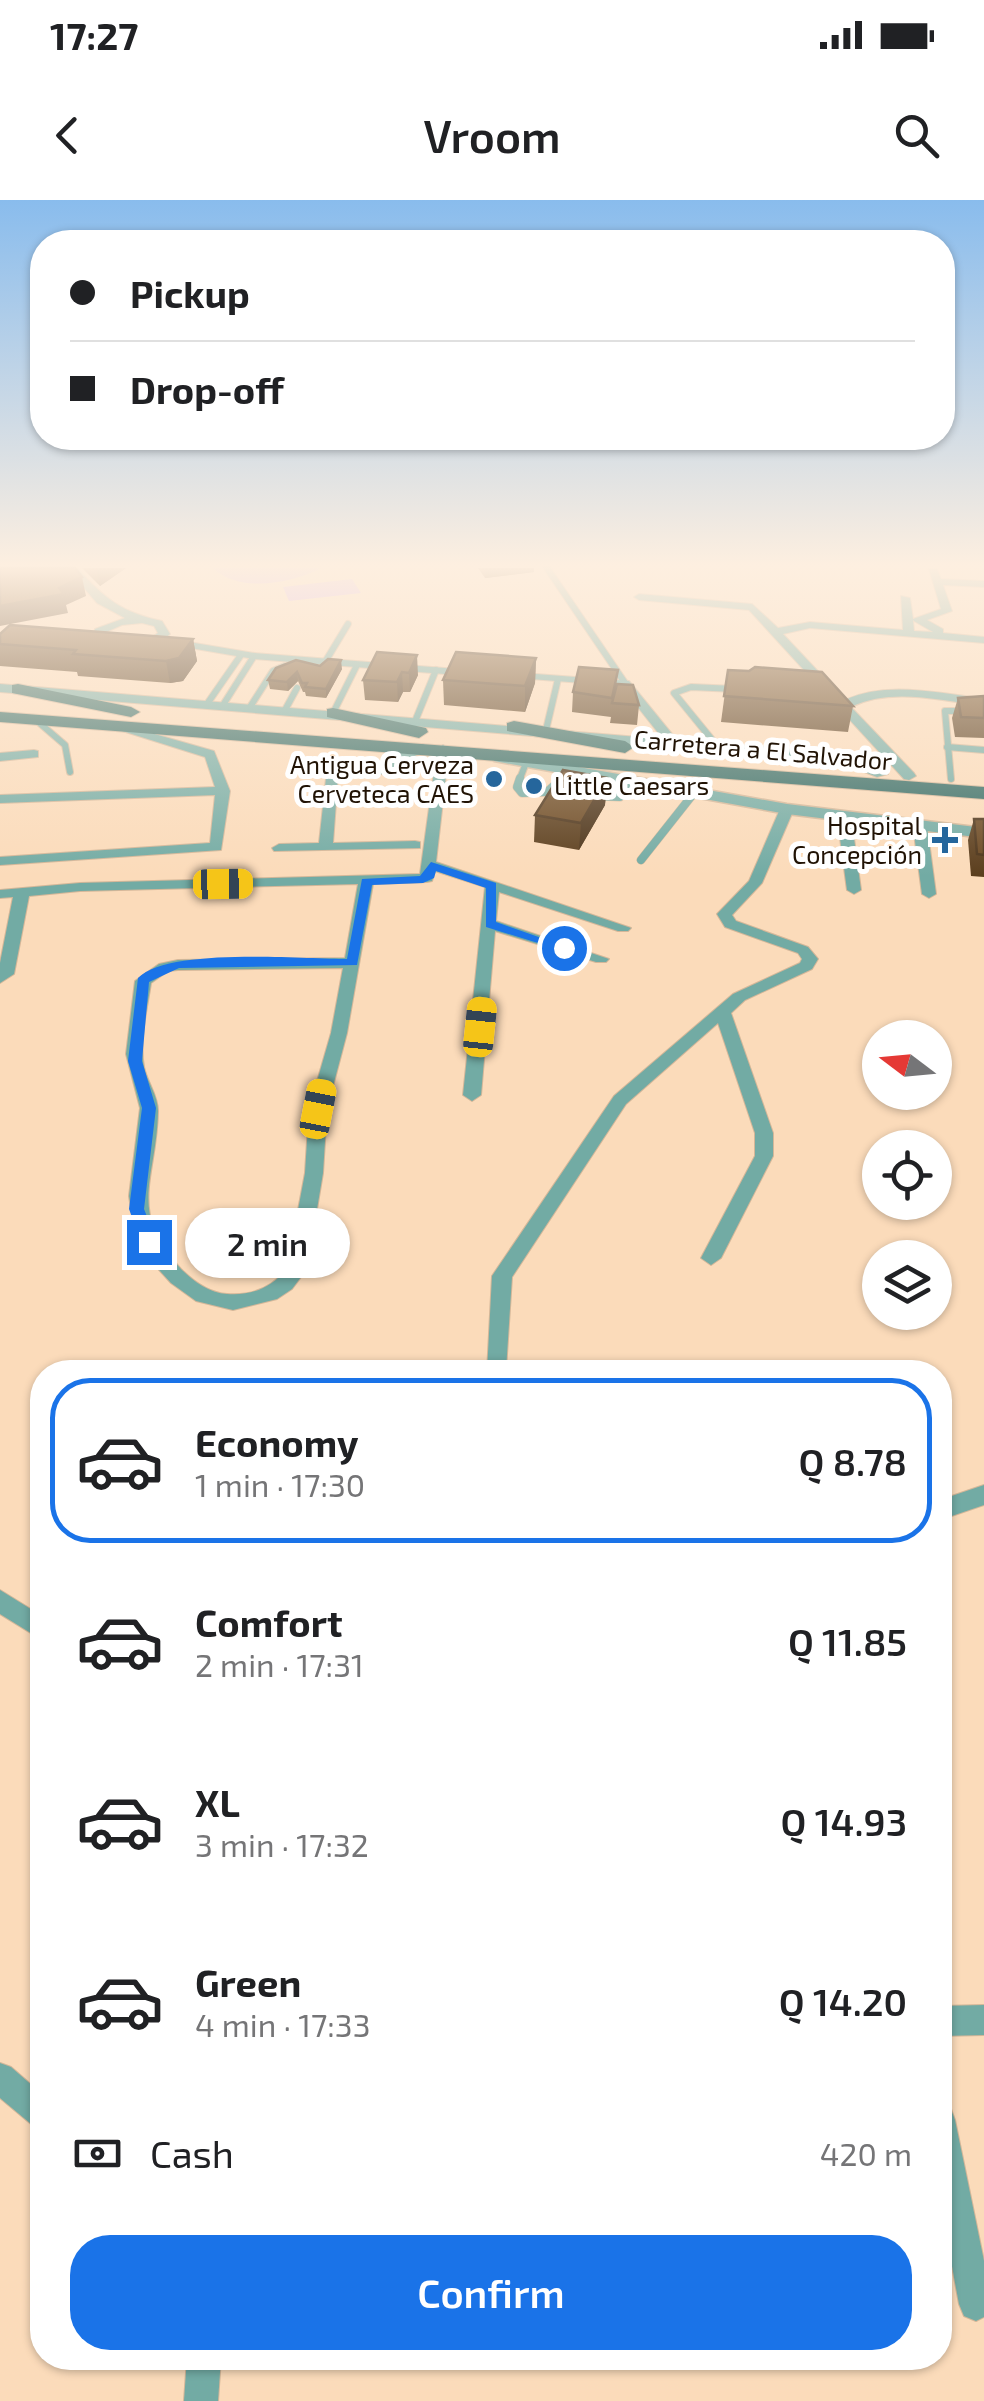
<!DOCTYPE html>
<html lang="en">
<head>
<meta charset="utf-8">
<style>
	:root { --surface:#fff; --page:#f6f6f6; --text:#202124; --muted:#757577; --line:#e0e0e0; --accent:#1a73e8 }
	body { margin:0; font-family:"Exo 2",sans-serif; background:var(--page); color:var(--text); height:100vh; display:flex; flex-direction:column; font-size:38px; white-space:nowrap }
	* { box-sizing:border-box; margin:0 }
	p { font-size:32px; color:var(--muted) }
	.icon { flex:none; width:55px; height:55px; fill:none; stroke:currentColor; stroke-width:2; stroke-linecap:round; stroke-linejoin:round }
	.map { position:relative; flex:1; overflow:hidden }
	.sheet { position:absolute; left:30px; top:1160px; width:922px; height:1010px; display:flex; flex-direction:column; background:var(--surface); border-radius:40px; box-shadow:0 2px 8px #0004 }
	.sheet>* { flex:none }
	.guide { position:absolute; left:30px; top:30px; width:925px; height:220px; border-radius:40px; box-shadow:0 2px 8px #0004; display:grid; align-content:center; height:220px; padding:0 40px; background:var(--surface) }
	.needle { width:65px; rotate:286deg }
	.controls { position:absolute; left:862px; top:820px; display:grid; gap:20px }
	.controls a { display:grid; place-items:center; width:90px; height:90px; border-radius:50%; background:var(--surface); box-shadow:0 2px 8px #0004; font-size:50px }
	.end { position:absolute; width:45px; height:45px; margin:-22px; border:12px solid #1a73e8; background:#fff; box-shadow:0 0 0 5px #fff }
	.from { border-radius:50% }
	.bubble { position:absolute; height:70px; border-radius:35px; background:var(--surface); box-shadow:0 2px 8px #0004; font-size:32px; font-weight:600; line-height:70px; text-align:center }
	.car { position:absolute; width:30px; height:60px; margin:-30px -15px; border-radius:12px; box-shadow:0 0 8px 2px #0007; background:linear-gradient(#f5c518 24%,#345 0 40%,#f5c518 0 76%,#345 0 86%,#f5c518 0) }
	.guide b { display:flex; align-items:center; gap:35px; height:95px; font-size:38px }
	.guide b+b { border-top:2px solid var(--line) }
	.guide i { width:25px; height:25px; background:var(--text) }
	ul { padding:18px 0 0; list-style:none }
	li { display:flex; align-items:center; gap:30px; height:165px; margin:0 20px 15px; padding:0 20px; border:5px solid transparent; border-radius:40px }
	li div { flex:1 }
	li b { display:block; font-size:38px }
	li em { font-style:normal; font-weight:600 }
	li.active { border-color:var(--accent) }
	li>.icon { width:90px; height:90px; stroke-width:1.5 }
	.pay { display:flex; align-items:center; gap:25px; height:110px; padding:0 40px; font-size:38px }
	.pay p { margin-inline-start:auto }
	.primary-button { display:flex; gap:20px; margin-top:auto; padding:20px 40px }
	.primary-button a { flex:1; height:115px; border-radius:40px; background:var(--accent); color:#fff; font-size:40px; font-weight:600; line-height:115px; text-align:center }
	.status { display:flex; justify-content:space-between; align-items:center; height:70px; padding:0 50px; background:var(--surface); direction:ltr }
	.status svg { height:28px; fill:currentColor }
	header { display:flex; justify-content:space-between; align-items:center; height:130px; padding:0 40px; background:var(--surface); font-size:45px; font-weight:600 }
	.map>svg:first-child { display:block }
	.green { fill:#cea2f7 }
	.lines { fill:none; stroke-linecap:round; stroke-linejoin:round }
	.service-far1-casing { stroke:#d4b799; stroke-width:8 }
	.service-casing { stroke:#d4b799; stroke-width:9 }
	.minor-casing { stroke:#d4b799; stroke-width:2 }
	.tertiary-casing { stroke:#d4b799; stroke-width:3 }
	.trunk-casing { stroke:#d4b799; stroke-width:2 }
	.service-far1 { stroke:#72aba4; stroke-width:6 }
	.service { stroke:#72aba4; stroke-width:8 }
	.minor { fill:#72aba4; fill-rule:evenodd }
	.tertiary { fill:#72aba4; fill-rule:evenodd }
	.trunk { fill:#2f6862; fill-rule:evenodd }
	.wall { fill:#5b3e1d }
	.shaded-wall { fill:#4a3218 }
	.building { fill:#6a4822; stroke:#4a3218; stroke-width:2.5 }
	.route { fill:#1a73e8 }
	.poi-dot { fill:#25669c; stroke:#fff; stroke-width:4 }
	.labels { text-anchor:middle; stroke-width:10; stroke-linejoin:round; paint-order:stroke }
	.far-street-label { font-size:25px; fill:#211305; stroke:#fff }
	.far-poi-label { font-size:25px; fill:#211305; stroke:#fff; text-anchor:end }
</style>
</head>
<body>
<div class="status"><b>17:27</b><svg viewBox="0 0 49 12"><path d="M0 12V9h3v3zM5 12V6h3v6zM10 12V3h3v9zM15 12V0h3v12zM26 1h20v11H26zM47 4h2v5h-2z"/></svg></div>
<header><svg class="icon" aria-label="back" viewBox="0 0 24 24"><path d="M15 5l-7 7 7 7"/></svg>Vroom<svg class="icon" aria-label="search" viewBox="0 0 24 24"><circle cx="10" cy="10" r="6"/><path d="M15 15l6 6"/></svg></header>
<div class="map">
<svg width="984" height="2201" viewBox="0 0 984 2201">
	<rect width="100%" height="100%" fill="#fbdbba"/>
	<g class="green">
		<path d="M213 368H321C291 384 238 393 213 368Z"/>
		<path d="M352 379 361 393 289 401 283 387Z"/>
	</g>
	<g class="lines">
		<g class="service-far1-casing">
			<g id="service-far1">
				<path d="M547 368 625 483"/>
				<path d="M325 462 348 424"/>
				<path d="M207 504 241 455"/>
				<path d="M223 505 254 456"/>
				<path d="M250 507 273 471 285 466"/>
				<path d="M285 510 297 488"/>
				<path d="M333 513 357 465"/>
				<path d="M416 519 436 470"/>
				<path d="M36 520 65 545 70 572"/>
				<path d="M546 530 558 479"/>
				<path d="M718 547 674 493 691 487 735 489"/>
				<path d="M947 547 984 550"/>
				<path d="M951 579 945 511H984"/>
				<path d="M519 581 526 563"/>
			</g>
		</g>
		<g class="service-casing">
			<g id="service">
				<path d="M520 578 517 587 522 593 547 592 561 579"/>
				<path d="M596 596 620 597 631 582"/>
				<path d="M641 660 694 593"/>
			</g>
		</g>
		<g class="minor-casing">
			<g id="minor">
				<path d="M67 368H77C105 399 121 412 162 421L170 434C148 455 118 457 92 442L95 429 125 418 97 403ZM142 423 154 426 158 433C140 446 122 449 102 439L104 433 122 425Z"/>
				<path d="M929 369H937L941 379 984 381V387L943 385 952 411 927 420 943 429V433L984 437V443L810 428 783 434 845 500C888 480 939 494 984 498V506C941 501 892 487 851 507L914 573 916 576 909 580 904 579 749 410 639 400 634 397 639 394 752 404 778 428 810 422 903 430 901 396 910 398 913 419 941 409ZM913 420 914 421 933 432 914 431Z"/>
				<path d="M171 439 254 453 470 470 476 473 470 476 254 459 167 444 165 442Z"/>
				<path d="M509 472 629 481 677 540 839 553 888 574 877 577 837 561 0 492V484L663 539 621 486 505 477 503 475Z"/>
				<path d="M116 523 214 551 230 591 221 650 0 665V657L210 643 215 595 0 603V595L215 587 205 557 116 529Z"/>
				<path d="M423 544 429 548 427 551 397 563 388 574 338 576 333 643 415 641 420 642V648L274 651 272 648 279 644 319 643 327 569 379 567 387 557Z"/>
				<path d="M443 545 449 549 436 662 631 728 628 731H618L499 692 496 721 609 759 606 762H596L495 731 481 895 472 901 463 895 485 687 435 671 432 681 427 682 373 684 347 833 327 909 323 973 307 1069 292 1089 277 1099 233 1110 196 1101 171 1083 150 1060 135 1034 129 996 140 908 126 854 135 781 159 764 178 760 345 758 358 684 80 691 29 696 14 774 0 783V763L13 697 0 698V690L80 683 420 674 437 549ZM343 768 331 833 309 909 305 973 287 1068C273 1087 252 1096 227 1094 209 1093 193 1081 181 1069 126 1010 157 979 158 911 158 895 147 882 144 867 139 840 147 810 151 783L168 771 178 770Z"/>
				<path d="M34 550 38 551V557L0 561V553Z"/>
				<path d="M787 605 794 609 762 683 732 715 736 721 808 747 818 759 812 769 745 800 731 813 773 933V956L721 1058 711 1065 701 1058 755 956V933L718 823 626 904 512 1077 506 1170 487 1172 492 1076 614 896 733 794 800 763 802 759 798 753 725 727 717 714 749 681 780 609Z"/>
				<path d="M844 612 851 616 861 690 854 694 847 690 837 616Z"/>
				<path d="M920 622 927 626 936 694 929 698 922 694 913 626Z"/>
				<path d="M984 1285V1305L940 1320V1300Z"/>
				<path d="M0 1390 42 1416V1440L0 1414Z"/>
				<path d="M984 1805V1835L940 1836V1806Z"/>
				<path d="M0 1863 11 1867 42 1894V1928L31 1924 0 1898Z"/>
				<path d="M940 1905 951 1909 955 1920 984 2061V2117L976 2121 964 2116 959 2104 940 2002Z"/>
				<path d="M187 2158H221L218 2201H184Z"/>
			</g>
		</g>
		<g class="tertiary-casing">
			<path id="tertiary" d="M500 553 787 604 984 628V638L787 614 494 561V555Z"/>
		</g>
		<g class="trunk-casing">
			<g id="trunk">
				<path d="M18 484 131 507 140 512 131 517 12 493V485Z"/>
				<path d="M333 508 426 528 428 532 419 538 327 517V509Z"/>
				<path d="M0 512 984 587V599L0 522Z"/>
				<path d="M514 521 625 541 634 547 625 553 507 531V523Z"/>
			</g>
		</g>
		<use href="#service-far1" class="service-far1"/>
		<use href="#service" class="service"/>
		<use href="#minor" class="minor"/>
		<use href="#tertiary" class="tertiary"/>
		<use href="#trunk" class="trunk"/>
	</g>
	<g class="wall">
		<path d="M82 368H126L100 386Z"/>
		<path d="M478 368H534V372L485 378Z"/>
		<path d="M0 434 193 439 197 461 183 481 170 483 78 476 77 472 0 466Z"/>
		<path d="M377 452 418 475 410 492H403L398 502 365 500 363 480Z"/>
		<path d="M536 458 535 483 525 512 444 505 443 480Z"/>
		<path d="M320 466 342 469 326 498 306 496 305 492H303L298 481 288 491 270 489 268 480Z"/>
		<path d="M728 470 853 506 848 532 721 522Z"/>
		<path d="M617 484 639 505 637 525 610 523 611 517 572 512 573 492Z"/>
		<path d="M984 496V538L955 537 952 518 958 498Z"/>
		<path d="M607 578 605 605 579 650 534 642 535 615Z"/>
		<path d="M974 619H984V677L971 676 968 640Z"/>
	</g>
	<g class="shaded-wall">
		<path d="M96 368H126L100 386Z"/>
		<path d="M485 368H534V372L485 378Z"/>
		<path d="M82 377 86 396 66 405 68 413 0 426V406L59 388Z"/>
		<path d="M193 439 197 461 183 481 170 483 166 461Z"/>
		<path d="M417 455 418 475 410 492 409 473Z"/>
		<path d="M536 458 535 483 525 512V486Z"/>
		<path d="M341 460 342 469 326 498V489Z"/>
		<path d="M297 472 298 481 288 491 287 482Z"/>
		<path d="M402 472 403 492 398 502 397 482Z"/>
		<path d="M607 578 605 605 579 650 581 623Z"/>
	</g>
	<g class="building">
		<path d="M0 368H75L82 377 59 388 64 394 0 406Z"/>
		<path d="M10 425 193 439 179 458 166 461 73 454 76 450 0 444V434Z"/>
		<path d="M377 452 417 455 409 473 402 472 397 482 363 480Z"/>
		<path d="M456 452 536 458 525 486 443 480Z"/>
		<path d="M328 459 341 460 326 489 305 487 307 483H302L297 472 287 482 268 480 276 468 296 460 320 466Z"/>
		<path d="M579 467 618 470 612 498 573 492Z"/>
		<path d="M755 467 822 472 853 506 724 496 728 470 749 471Z"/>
		<path d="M617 484 633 485 639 505 612 503Z"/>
		<path d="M984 496V518L961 517 958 498Z"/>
		<path d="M563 570 607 578 581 623 535 615Z"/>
		<path d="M974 619H984V655L977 654Z"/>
	</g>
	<linearGradient id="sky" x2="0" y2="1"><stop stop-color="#89bced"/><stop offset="0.54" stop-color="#fdefe0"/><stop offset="1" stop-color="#fdefe0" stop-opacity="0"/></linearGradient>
	<rect width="984" height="676" fill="url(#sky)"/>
	<path class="route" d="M431 662 496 683V722L570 748 564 751 486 727V688L436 671 434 678 423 683 372 685 357 765 179 768 149 782 142 861 156 908 144 1009 157 1042 143 1047 129 1009 142 908 128 861 138 778C169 747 301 759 347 759L362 679 420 676Z"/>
	<g class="poi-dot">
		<circle cx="494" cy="579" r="10"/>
		<circle cx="534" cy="586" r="10"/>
		<path d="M940 625h10v10h10v10h-10v10h-10v-10h-10v-10h10z"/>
	</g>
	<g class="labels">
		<g class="far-street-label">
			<text transform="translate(763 550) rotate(5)" y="9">Carretera a El Salvador</text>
		</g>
		<g class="far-poi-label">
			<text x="474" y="574">Antigua Cerveza<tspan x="474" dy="29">Cerveteca CAES</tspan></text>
			<text x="554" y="595" text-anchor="start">Little Caesars</text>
			<text x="922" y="635">Hospital<tspan x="922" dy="29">Concepción</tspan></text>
		</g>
	</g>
</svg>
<div class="controls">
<a><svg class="needle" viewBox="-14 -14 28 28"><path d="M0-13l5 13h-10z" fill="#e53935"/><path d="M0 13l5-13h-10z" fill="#757577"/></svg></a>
<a><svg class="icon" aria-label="locate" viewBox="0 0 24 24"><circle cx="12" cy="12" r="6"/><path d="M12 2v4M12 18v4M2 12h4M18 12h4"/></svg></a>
<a><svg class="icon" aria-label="layers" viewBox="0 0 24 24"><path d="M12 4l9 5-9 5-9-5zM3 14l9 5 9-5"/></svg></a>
</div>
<i class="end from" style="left:564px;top:748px"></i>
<i class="end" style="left:149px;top:1042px"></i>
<div class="bubble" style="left:185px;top:1008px;width:165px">2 min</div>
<i class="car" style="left:223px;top:684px;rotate:89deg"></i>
<i class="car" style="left:480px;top:827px;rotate:6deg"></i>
<i class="car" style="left:318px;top:909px;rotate:11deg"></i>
<div class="guide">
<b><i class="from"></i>Pickup</b>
<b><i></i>Drop-off</b>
</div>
<section class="sheet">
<ul>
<li class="active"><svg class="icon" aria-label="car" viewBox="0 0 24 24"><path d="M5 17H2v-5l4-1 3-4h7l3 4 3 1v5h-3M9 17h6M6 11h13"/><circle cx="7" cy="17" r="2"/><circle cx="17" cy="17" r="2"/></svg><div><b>Economy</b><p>1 min · 17:30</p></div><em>Q 8.78</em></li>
<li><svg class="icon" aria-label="car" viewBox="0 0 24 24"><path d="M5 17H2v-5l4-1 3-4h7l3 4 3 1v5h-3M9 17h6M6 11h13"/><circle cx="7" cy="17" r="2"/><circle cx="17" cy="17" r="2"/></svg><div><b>Comfort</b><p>2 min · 17:31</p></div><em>Q 11.85</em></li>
<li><svg class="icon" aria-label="car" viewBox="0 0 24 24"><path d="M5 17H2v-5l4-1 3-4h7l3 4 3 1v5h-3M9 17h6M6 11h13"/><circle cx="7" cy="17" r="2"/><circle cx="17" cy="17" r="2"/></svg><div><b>XL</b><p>3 min · 17:32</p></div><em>Q 14.93</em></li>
<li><svg class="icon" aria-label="car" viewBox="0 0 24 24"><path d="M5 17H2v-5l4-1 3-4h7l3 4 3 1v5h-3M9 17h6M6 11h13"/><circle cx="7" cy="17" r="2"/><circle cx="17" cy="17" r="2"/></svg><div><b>Green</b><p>4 min · 17:33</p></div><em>Q 14.20</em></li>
</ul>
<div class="pay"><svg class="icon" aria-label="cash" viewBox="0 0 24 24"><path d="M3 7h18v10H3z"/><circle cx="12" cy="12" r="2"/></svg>Cash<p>420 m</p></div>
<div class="primary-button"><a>Confirm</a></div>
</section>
</div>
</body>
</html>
